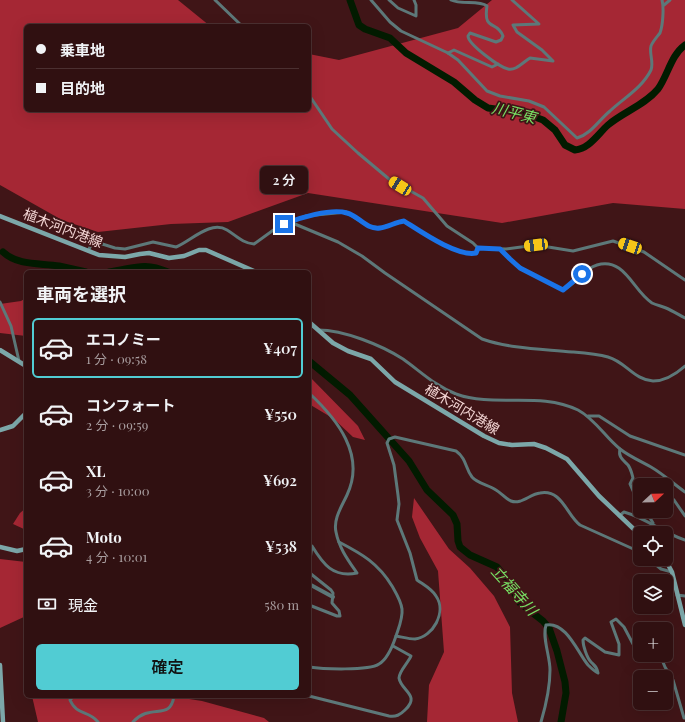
<!DOCTYPE html>
<html lang="ja">
<head>
<meta charset="utf-8">
<style>
	:root { --surface:#301011; --page:#3c1e1f; --text:#f1f3f6; --muted:#a89d9f; --line:#4b3031; --accent:#51ccd3 }
	body { margin:0; font-family:"Playfair Display","Noto Sans JP",serif; background:var(--page); color:var(--text); height:100vh; display:flex; flex-direction:column; font-size:15px; white-space:nowrap }
	* { box-sizing:border-box; margin:0 }
	p { font-size:13px; color:var(--muted) }
	.icon { flex:none; width:22px; height:22px; fill:none; stroke:currentColor; stroke-width:2; stroke-linecap:round; stroke-linejoin:round }
	.map { position:relative; flex:1; overflow:hidden }
	.details { position:absolute; left:24px; top:270px; width:287px; height:428px; display:flex; flex-direction:column; background:var(--surface); border-radius:6px; box-shadow:0 4px 16px #0002,0 0 0 1px var(--line) }
	.details>* { flex:none }
	.top-card { position:absolute; left:24px; top:24px; width:287px; height:88px; border-radius:6px; box-shadow:0 4px 16px #0002,0 0 0 1px var(--line); display:grid; align-content:center; height:88px; padding:0 12px; background:var(--surface) }
	.needle { width:26px; rotate:68deg }
	.buttons { position:absolute; left:633px; top:478px; display:grid; gap:8px }
	.buttons a { display:grid; place-items:center; width:40px; height:40px; border-radius:6px; background:var(--surface); box-shadow:0 4px 16px #0002,0 0 0 1px var(--line); font-size:20px }
	.end { position:absolute; width:18px; height:18px; margin:-9px; border:5px solid #1a73e8; background:#fff; box-shadow:0 0 0 2px #fff }
	.from { border-radius:50% }
	.bubble { position:absolute; height:28px; border-radius:6px; background:var(--surface); box-shadow:0 4px 16px #0002,0 0 0 1px var(--line); font-size:13px; font-weight:600; line-height:28px; text-align:center }
	.car { position:absolute; width:12px; height:24px; margin:-12px -6px; border-radius:5px; box-shadow:0 0 3px 1px #0007; background:linear-gradient(#f5c518 24%,#345 0 40%,#f5c518 0 76%,#345 0 86%,#f5c518 0) }
	.top-card b { display:flex; align-items:center; gap:14px; height:38px; font-size:15px }
	.top-card b+b { border-top:1px solid var(--line) }
	.top-card i { width:10px; height:10px; background:var(--text) }
	ul { padding:0; list-style:none }
	li { display:flex; align-items:center; gap:12px; height:60px; margin:0 8px 6px; padding:0 4px; border:2px solid transparent; border-radius:6px }
	li div { flex:1 }
	li b { display:block; font-size:15px }
	li em { font-style:normal; font-weight:600 }
	li.selected { border-color:var(--accent) }
	li>.icon { width:36px; height:36px; stroke-width:1.5 }
	h2 { padding:0 12px; font-size:18px; line-height:48px }
	.pay { display:flex; align-items:center; gap:10px; height:44px; padding:0 12px; font-size:15px }
	.pay p { margin-inline-start:auto }
	.primary-button { display:flex; gap:8px; margin-top:auto; padding:8px 12px }
	.primary-button a { flex:1; height:46px; border-radius:6px; background:var(--accent); color:#111; font-size:16px; font-weight:600; line-height:46px; text-align:center }
	.map>svg:first-child { display:block }
	.forest { fill:#a52734 }
	.lines { fill:none; stroke-linecap:round; stroke-linejoin:round }
	.river { stroke:#021b00; stroke-width:7 }
	.minor { stroke:#5d7879; stroke-width:3 }
	.tertiary { stroke:#5d7879; stroke-width:4 }
	.secondary { stroke:#7ca7a9; stroke-width:4.5 }
	.route { stroke:#1a73e8; stroke-width:5 }
	.labels { text-anchor:middle; stroke-width:3.5; stroke-linejoin:round; paint-order:stroke }
	.street-label { font-size:14px; fill:#f4d6d5; stroke:#401517 }
	.water-label { font-size:15px; font-style:italic; fill:#77e063; stroke:#401517 }
</style>
</head>
<body>
<div class="map">
<svg width="685" height="722" viewBox="0 0 685 722">
	<rect width="100%" height="100%" fill="#401517"/>
	<g class="forest">
		<path d="M0 0H178L210 26H26V110H309V54L339 60 458 28 492 0H685V209L613 203 502 223 308 193 228 222 171 224 98 232 62 220 0 185Z"/>
		<path d="M26 298V336L0 333V304L21 301Z"/>
		<path d="M309 376 358 426 365 440 353 437 334 419 309 404Z"/>
		<path d="M414 498 449 549 470 568 494 596 510 627 512 693 518 722H427L429 685 444 652 438 571 420 538 412 517Z"/>
		<path d="M26 508V530L13 524 20 513Z"/>
		<path d="M0 559 26 562V616L0 628Z"/>
		<path d="M32 696H170L202 701 264 718 269 722H38Z"/>
	</g>
	<g class="lines">
		<g class="river">
			<path d="M350 0 359 25 365 29 390 38 406 53 454 82 475 100 488 108 524 113 543 120 555 130 565 145 575 150C589 149 598 134 608 125 623 112 645 105 658 89 668 75 671 55 685 45"/>
			<path d="M3 252C18 266 40 263 59 266 68 268 77 270 86 272"/>
			<path d="M109 272C133 269 143 261 168 272"/>
			<path d="M309 361 350 395 409 461 427 490 453 515 457 524 458 541 460 547 470 555 497 567 506 578 520 603 543 621 549 628 557 651 565 682 566 693 561 722"/>
		</g>
		<g class="minor">
			<path d="M215 0 242 26"/>
			<path d="M371 0 390 22 401 31 448 53 458 60 487 91 500 96 529 101 544 107 577 138C591 134 599 120 610 111 624 98 642 88 651 70 654 62 649 54 651 46 653 41 657 37 660 33 663 25 664 7 662 0"/>
			<path d="M389 0 398 8 416 16V5L414 0"/>
			<path d="M451 0C461 5 479 0 487 6 483 32 497 20 503 36L501 40 496 42 470 33 468 36C468 44 499 67 508 69 516 71 523 62 530 58L553 61 542 50 517 32 513 25 539 24 512 0"/>
			<path d="M664 5 670 0"/>
			<path d="M448 53 454 50 492 67 498 64"/>
			<path d="M309 95 332 129 358 153 389 179 423 198 447 226 473 243 478 248 506 249 536 245 573 251 613 241 644 252 685 280"/>
			<path d="M290 222 338 242 362 256 385 273 482 339C511 349 542 349 572 352 584 353 597 354 608 357 626 362 634 380 653 381 665 381 676 374 685 366"/>
			<path d="M501 249 510 259 521 268 563 290C576 284 583 269 597 265 625 257 633 291 652 303 656 305 661 306 666 308 673 311 679 315 685 318"/>
			<path d="M88 251 91 245 96 242 115 248 125 249 153 242 176 247C191 241 210 220 227 230 237 236 242 243 254 244L279 226 306 216 346 212 368 226 380 228 404 221C420 231 457 257 476 253L478 248"/>
			<path d="M0 302 11 326 19 361"/>
			<path d="M318 330C344 330 381 345 403 359 420 371 435 386 456 394 495 408 539 391 578 410 595 419 605 437 620 449 629 456 640 461 651 467 663 474 674 484 685 492"/>
			<path d="M309 393C337 419 366 455 347 495 342 506 333 519 336 532 339 548 348 560 357 573 333 578 323 564 312 546L309 566"/>
			<path d="M588 416H599L630 436 685 455"/>
			<path d="M620 449C618 457 623 460 628 465 631 469 632 474 633 478L630 484 634 493 640 500"/>
			<path d="M666 494 674 500 685 516"/>
			<path d="M646 511 653 523"/>
			<path d="M619 516 624 512C646 518 663 533 685 540"/>
			<path d="M649 559 661 569 672 572"/>
			<path d="M309 569 311 574 331 590 333 593 332 603 339 611 340 616H337L309 605"/>
			<path d="M677 595 685 596"/>
			<path d="M396 636C402 637 409 639 415 639 433 637 447 612 436 596 432 589 424 585 417 580L410 553 397 520 399 504 398 495 394 465 387 443 389 439 395 437 456 451C467 459 465 468 472 477 478 484 489 485 496 490 501 493 506 499 511 501 521 505 530 494 540 493 562 489 566 514 580 525L640 552"/>
			<path d="M660 655 665 667 673 680 684 718H685"/>
			<path d="M309 667C322 669 369 671 379 664 388 659 393 645 396 636 399 627 403 618 402 609 401 601 396 593 392 586 378 563 362 554 339 542"/>
			<path d="M74 696 70 700C77 716 88 710 98 722"/>
			<path d="M309 696 389 716C396 717 400 715 405 710 421 695 401 691 399 678 399 671 408 663 411 656L393 646"/>
			<path d="M133 722C151 702 170 722 174 696"/>
			<path d="M541 722C546 705 550 688 550 670 550 656 542 638 546 625 566 621 578 653 588 665 591 668 594 671 598 673 597 667 595 666 591 662 587 658 583 646 583 640L585 638 605 652 619 655V644L611 622 616 619 624 627 633 644 640 645"/>
		</g>
		<path class="tertiary" d="M309 584 333 597"/>
		<g class="secondary">
			<path d="M0 216 99 255 125 257 140 254 149 253 169 258 184 256 199 250H206L256 272"/>
			<path d="M309 322 333 343 348 351 371 359 395 382 484 436 499 443 512 445 534 444 546 448 567 459 599 496 640 535"/>
			<path d="M0 350 26 366"/>
			<path d="M0 430 13 426 26 413"/>
			<path d="M0 547 17 551 26 549"/>
			<path d="M665 559 672 572 685 625"/>
			<path d="M0 665 3 722"/>
		</g>
	</g>
	<g class="lines">
		<path class="route" d="M284 224C299 218 331 208 347 213 359 216 366 230 380 228 388 227 396 222 404 221 420 231 457 257 476 253L478 248 500 249 510 259 520 268 563 290 582 274"/>
	</g>
	<g class="labels">
		<g class="street-label">
			<text transform="translate(63 228) rotate(21)" y="5">植木河内港線</text>
			<text transform="translate(462 409) rotate(31)" y="5">植木河内港線</text>
		</g>
		<g class="water-label">
			<text transform="translate(514 113) rotate(14)" y="5">川平東</text>
			<text transform="translate(514 591) rotate(48)" y="5">立福寺川</text>
		</g>
	</g>
</svg>
<div class="buttons">
<a><svg class="needle" viewBox="-14 -14 28 28"><path d="M0-13l5 13h-10z" fill="#e53935"/><path d="M0 13l5-13h-10z" fill="#a89d9f"/></svg></a>
<a><svg class="icon" aria-label="locate" viewBox="0 0 24 24"><circle cx="12" cy="12" r="6"/><path d="M12 2v4M12 18v4M2 12h4M18 12h4"/></svg></a>
<a><svg class="icon" aria-label="layers" viewBox="0 0 24 24"><path d="M12 4l9 5-9 5-9-5zM3 14l9 5 9-5"/></svg></a>
<a>+</a>
<a>−</a>
</div>
<i class="end from" style="left:582px;top:274px"></i>
<i class="end" style="left:284px;top:224px"></i>
<div class="bubble" style="left:260px;top:166px;width:48px">2 分</div>
<i class="car" style="left:400px;top:186px;rotate:302deg"></i>
<i class="car" style="left:536px;top:245px;rotate:263deg"></i>
<i class="car" style="left:630px;top:246px;rotate:289deg"></i>
<div class="top-card">
<b><i class="from"></i>乗車地</b>
<b><i></i>目的地</b>
</div>
<section class="details">
<h2>車両を選択</h2>
<ul>
<li class="selected"><svg class="icon" aria-label="car" viewBox="0 0 24 24"><path d="M5 17H2v-5l4-1 3-4h7l3 4 3 1v5h-3M9 17h6M6 11h13"/><circle cx="7" cy="17" r="2"/><circle cx="17" cy="17" r="2"/></svg><div><b>エコノミー</b><p>1 分 · 09:58</p></div><em>¥407</em></li>
<li><svg class="icon" aria-label="car" viewBox="0 0 24 24"><path d="M5 17H2v-5l4-1 3-4h7l3 4 3 1v5h-3M9 17h6M6 11h13"/><circle cx="7" cy="17" r="2"/><circle cx="17" cy="17" r="2"/></svg><div><b>コンフォート</b><p>2 分 · 09:59</p></div><em>¥550</em></li>
<li><svg class="icon" aria-label="car" viewBox="0 0 24 24"><path d="M5 17H2v-5l4-1 3-4h7l3 4 3 1v5h-3M9 17h6M6 11h13"/><circle cx="7" cy="17" r="2"/><circle cx="17" cy="17" r="2"/></svg><div><b>XL</b><p>3 分 · 10:00</p></div><em>¥692</em></li>
<li><svg class="icon" aria-label="car" viewBox="0 0 24 24"><path d="M5 17H2v-5l4-1 3-4h7l3 4 3 1v5h-3M9 17h6M6 11h13"/><circle cx="7" cy="17" r="2"/><circle cx="17" cy="17" r="2"/></svg><div><b>Moto</b><p>4 分 · 10:01</p></div><em>¥538</em></li>
</ul>
<div class="pay"><svg class="icon" aria-label="cash" viewBox="0 0 24 24"><path d="M3 7h18v10H3z"/><circle cx="12" cy="12" r="2"/></svg>現金<p>580 m</p></div>
<div class="primary-button"><a>確定</a></div>
</section>
</div>
</body>
</html>
